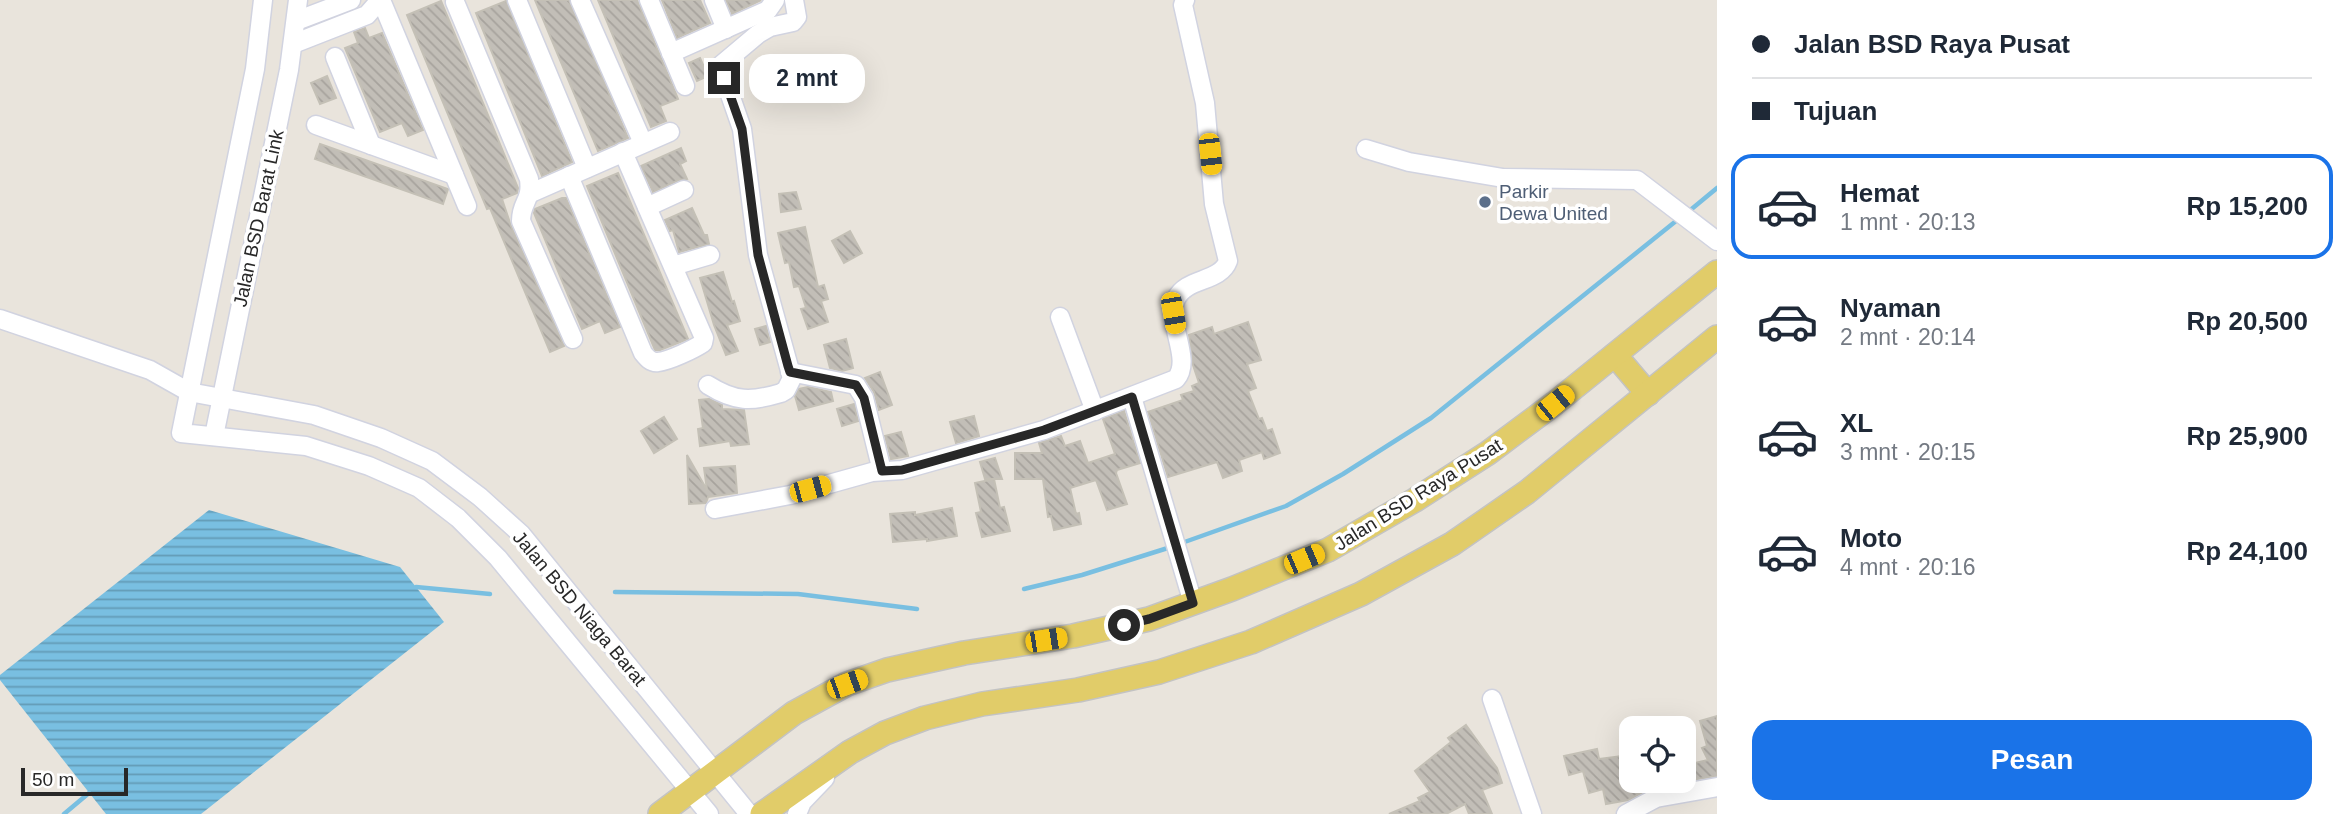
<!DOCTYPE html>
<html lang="id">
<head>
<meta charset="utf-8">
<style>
	:root { --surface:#fff; --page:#f6f6f7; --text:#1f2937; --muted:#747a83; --line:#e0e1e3; --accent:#1a73e8 }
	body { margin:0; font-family:Helvetica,sans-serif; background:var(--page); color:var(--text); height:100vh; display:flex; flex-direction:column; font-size:26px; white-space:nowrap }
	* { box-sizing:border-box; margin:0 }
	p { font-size:23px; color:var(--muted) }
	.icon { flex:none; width:38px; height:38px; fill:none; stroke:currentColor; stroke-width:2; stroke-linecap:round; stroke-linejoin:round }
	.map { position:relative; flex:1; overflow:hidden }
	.side { display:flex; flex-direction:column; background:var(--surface); width:630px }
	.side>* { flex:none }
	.banner { display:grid; align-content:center; height:154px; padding:0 35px; background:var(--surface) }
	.controls { position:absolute; left:1619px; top:716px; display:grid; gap:14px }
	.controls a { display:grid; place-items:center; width:77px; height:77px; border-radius:14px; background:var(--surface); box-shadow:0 7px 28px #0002; font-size:35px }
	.scale { position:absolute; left:21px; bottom:18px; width:107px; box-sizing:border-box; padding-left:7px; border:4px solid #282828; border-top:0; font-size:19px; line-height:24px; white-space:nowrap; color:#282828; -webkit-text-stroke:5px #fff; paint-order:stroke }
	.end { position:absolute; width:32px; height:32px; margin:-16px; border:9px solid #282828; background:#fff; box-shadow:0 0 0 4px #fff }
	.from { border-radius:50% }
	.bubble { position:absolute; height:49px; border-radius:21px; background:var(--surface); box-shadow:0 7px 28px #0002; font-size:23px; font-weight:800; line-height:49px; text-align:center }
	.car { position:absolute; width:21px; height:42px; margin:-21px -10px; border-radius:9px; box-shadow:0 0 5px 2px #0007; background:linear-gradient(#f5c518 24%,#345 0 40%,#f5c518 0 76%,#345 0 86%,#f5c518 0) }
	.banner b { display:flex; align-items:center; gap:24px; height:66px; font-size:26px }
	.banner b+b { border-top:2px solid var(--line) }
	.banner i { width:18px; height:18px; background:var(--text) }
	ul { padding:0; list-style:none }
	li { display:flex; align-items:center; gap:21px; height:105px; margin:0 14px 10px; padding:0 21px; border:4px solid transparent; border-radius:21px }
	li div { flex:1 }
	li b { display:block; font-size:26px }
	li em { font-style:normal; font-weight:800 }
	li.on { border-color:var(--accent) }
	li>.icon { width:63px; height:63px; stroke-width:1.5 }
	.button { display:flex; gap:14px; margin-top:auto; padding:14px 35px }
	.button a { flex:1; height:80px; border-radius:21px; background:var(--accent); color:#fff; font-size:28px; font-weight:800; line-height:80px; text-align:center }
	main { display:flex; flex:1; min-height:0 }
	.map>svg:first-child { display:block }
	.water { fill:url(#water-rules) }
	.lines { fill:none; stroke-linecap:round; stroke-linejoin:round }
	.stream { stroke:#79bfe1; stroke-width:4.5 }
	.building { fill:url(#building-back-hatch); stroke:#c4c0b6; stroke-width:2 }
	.minor-casing { stroke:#d1d3e0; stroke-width:21 }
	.major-casing { stroke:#c3c3c3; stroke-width:26 }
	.minor { stroke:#fff; stroke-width:18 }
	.major { stroke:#e1cc69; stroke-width:23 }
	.route { stroke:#282828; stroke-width:9 }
	.service-dot { fill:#5c6f8a; stroke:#fff; stroke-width:2.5 }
	.labels { text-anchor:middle; stroke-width:7; stroke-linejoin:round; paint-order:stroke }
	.service-label { font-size:19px; fill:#4e5e75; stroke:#fff; text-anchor:start }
	.street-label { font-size:19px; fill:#282828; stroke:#fff }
</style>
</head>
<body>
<main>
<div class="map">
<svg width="1717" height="814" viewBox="0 0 1717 814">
	<defs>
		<pattern id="water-rules" width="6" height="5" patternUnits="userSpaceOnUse" patternTransform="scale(1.75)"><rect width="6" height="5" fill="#79bfe1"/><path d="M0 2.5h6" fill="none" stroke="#639bb6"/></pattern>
		<pattern id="building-back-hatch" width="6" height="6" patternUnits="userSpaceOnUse" patternTransform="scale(1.75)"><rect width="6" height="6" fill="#c2beb7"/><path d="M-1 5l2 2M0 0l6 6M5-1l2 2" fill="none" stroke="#a7a39d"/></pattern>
	</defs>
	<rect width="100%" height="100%" fill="#e9e4dc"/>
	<path class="water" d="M209 510 400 567 444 622 201 814H106L0 680V675Z"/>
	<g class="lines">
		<g class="stream">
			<path d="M1688 212 1717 188"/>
			<path d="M1179 544 1286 506 1343 474 1431 418 1681 217"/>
			<path d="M416 587 490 594"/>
			<path d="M1024 589 1082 575 1171 547"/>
			<path d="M615 592 798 594 917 609"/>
			<path d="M64 814 89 793"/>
		</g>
	</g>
	<g class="building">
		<path d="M535 0H569L628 138 598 151Z"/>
		<path d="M598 0H637L678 99 660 106 666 121 651 127Z"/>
		<path d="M662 0H700L710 23 677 38Z"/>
		<path d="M726 0H761L732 14Z"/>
		<path d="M441 1 518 188 517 193 502 199 511 226 564 346 550 352 490 208 487 209 407 15Z"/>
		<path d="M506 1 572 162 542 176 476 13Z"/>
		<path d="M365 28 369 38 382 33 423 130 408 136 402 123 380 132 345 48 358 43 354 32Z"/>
		<path d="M700 58 708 76 697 81 689 63Z"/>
		<path d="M327 76 336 98 320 104 311 83Z"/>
		<path d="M320 144 448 189 443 204 315 159Z"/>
		<path d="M681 148 686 161 680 164 687 179 679 180 653 192 641 166Z"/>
		<path d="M618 173 688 339 660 350H655L587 186Z"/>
		<path d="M796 192 801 209 781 212 779 194Z"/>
		<path d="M562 198H566L620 327 605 333 600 321 582 329 534 213 535 209Z"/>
		<path d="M692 208 704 235H707L709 244 679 252 673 230 670 231 665 220Z"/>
		<path d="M805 227 818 287 824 285 828 299 821 301 828 322 808 329 801 309 806 308 799 286 794 287 789 262 785 263 778 233Z"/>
		<path d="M850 231 862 253 844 263 832 241Z"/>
		<path d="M723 272 732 302 734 301 740 321 727 325 738 351 726 355 714 325 700 278Z"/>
		<path d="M1248 322 1261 360 1247 364 1256 388 1248 391 1259 419 1262 418 1267 431 1272 429 1280 453 1264 459 1262 452 1239 460 1242 471 1223 478 1217 462 1168 477 1148 412 1183 400 1181 395 1194 391 1192 386 1199 383 1193 365 1189 335 1212 327 1214 334Z"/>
		<path d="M766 326 770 342 760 345 755 329Z"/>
		<path d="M846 339 853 368 842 371 830 368 824 345Z"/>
		<path d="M880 372 892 405 879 410 874 392 865 378Z"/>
		<path d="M808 387 831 392 833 401 799 410 795 396 799 389Z"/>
		<path d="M709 399 722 405V409L744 410 749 444 731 446 730 441 700 446 698 429 703 428 699 400Z"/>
		<path d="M854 404 858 421 842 426 837 409Z"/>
		<path d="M1124 411 1140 463 1117 470 1116 473 1127 504 1107 510 1096 480 1070 488 1076 514 1079 513 1081 524 1054 530 1051 516 1048 517 1043 479H1015V453H1042L1039 443 1061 436 1065 446 1080 441 1088 463 1115 454 1103 419Z"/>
		<path d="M974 416 979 436 956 443 950 422Z"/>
		<path d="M664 417 677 439 654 453 641 431Z"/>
		<path d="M901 432 908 456 891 459 885 436Z"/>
		<path d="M687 455 707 490 704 468 735 466 737 493 708 497 706 503 689 504Z"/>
		<path d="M995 458 1002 479H985L980 462Z"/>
		<path d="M994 479 1000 508 1004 507 1010 531 982 537 976 513 981 512 975 483Z"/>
		<path d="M952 508 957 536 927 541V539L893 542 890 514 915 512V515Z"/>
		<path d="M1717 716V776L1684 781V770L1696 766 1695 763 1708 760 1702 748 1707 746 1700 721Z"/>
		<path d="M1466 725 1497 768 1502 783 1482 790 1492 814H1469L1465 804 1446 814H1389L1420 801 1418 798 1430 792 1415 771 1451 742 1448 738Z"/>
		<path d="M1597 749 1599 759 1631 755V780H1682L1651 788 1628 800 1606 804 1603 789 1589 793 1583 771 1569 775 1564 756Z"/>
	</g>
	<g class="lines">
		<g class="minor-casing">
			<g id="minor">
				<path d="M263 0 255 69 181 433 306 446 369 466 419 488 458 518 498 558 709 814"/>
				<path d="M381 0 467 206"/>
				<path d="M517 0 587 168"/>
				<path d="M580 0 643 143"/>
				<path d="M649 0 685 86"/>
				<path d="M714 0 726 29"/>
				<path d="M455 2 529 179C532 202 521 201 521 221L573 339"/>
				<path d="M296 21 351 0"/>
				<path d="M293 44 367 15 380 0"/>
				<path d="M671 53 768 10 775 0"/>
				<path d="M335 57 371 145"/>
				<path d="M316 125 454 175"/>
				<path d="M1366 149 1409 162 1503 178 1637 180 1717 241"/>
				<path d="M569 176 643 353C647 358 651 363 658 362 669 361 694 349 703 343L704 338 623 152"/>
				<path d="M531 193 670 132"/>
				<path d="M647 207 684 190"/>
				<path d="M673 266 710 255"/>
				<path d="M1060 317 1095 411"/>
				<path d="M0 319 150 370 189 392 314 415 381 438 432 461 480 497 521 534 749 814"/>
				<path d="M790 372 856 385 864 398 882 471"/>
				<path d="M708 385C735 402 751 402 781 393L786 390 792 378 758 255 742 129 720 66 758 34 770 27 793 22 797 17 794 0"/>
				<path d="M1132 397 1193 603"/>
				<path d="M214 436 289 70 298 0"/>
				<path d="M715 509 790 495 872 472 902 470 1044 430 1176 379C1193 359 1165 322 1176 299 1186 277 1220 283 1228 261L1214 204 1205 103 1183 5 1185 0"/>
				<path d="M1492 699 1532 814"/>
				<path d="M797 814 802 802 825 778"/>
				<path d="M1626 814 1656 798 1717 787"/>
			</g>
		</g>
		<g class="major-casing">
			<g id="major">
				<path d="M1615 355 1648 394"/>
				<path d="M660 814 794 713 847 684 887 670 964 653 1073 636 1149 619 1232 589 1328 550 1415 500 1488 453 1555 403 1717 272"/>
				<path d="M762 814 850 752 885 733 925 718 982 704 1078 690 1159 672 1251 642 1361 594 1452 544 1527 492 1717 337"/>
			</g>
		</g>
		<use href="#minor" class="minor"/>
		<use href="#major" class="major"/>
	</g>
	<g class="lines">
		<path class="route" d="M724 78 742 129 758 255 788 366 790 372 856 385 864 398 882 471 902 470 1044 430 1132 397 1193 603 1149 619 1124 625"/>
	</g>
	<circle class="service-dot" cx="1485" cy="202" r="7"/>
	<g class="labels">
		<g class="service-label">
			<text x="1499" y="198">Parkir<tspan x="1499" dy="22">Dewa United</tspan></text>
		</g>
		<g class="street-label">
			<text transform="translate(258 218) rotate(-78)" y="7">Jalan BSD Barat Link</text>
			<text transform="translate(1418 494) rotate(-32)" y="7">Jalan BSD Raya Pusat</text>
			<text transform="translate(580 608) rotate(50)" y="7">Jalan BSD Niaga Barat</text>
		</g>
	</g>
</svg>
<div class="controls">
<a><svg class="icon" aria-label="locate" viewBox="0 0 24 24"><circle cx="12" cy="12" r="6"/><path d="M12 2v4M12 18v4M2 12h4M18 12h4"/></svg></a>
</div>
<div class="scale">50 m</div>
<i class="end from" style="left:1124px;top:625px"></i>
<i class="end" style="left:724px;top:78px"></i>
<div class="bubble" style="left:749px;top:54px;width:116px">2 mnt</div>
<i class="car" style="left:1210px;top:154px;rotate:174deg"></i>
<i class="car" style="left:1173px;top:313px;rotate:170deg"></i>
<i class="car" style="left:1555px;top:403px;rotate:51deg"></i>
<i class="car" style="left:810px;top:489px;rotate:75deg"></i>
<i class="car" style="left:1304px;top:559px;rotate:67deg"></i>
<i class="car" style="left:1046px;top:640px;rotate:81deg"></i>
<i class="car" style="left:847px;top:684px;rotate:70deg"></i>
</div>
<section class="side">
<div class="banner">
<b><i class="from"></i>Jalan BSD Raya Pusat</b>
<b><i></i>Tujuan</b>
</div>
<ul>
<li class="on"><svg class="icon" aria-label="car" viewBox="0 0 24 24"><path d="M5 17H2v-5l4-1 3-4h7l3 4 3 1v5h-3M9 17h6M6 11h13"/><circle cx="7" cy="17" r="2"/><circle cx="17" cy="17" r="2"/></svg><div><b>Hemat</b><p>1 mnt · 20:13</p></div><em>Rp 15,200</em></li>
<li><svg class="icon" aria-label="car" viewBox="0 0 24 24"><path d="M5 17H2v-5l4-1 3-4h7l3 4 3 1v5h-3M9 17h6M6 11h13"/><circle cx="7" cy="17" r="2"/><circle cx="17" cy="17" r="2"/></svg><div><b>Nyaman</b><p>2 mnt · 20:14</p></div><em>Rp 20,500</em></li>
<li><svg class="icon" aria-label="car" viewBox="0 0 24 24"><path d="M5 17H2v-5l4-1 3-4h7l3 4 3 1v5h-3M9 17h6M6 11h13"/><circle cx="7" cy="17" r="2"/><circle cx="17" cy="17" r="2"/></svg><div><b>XL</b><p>3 mnt · 20:15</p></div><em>Rp 25,900</em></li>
<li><svg class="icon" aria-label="car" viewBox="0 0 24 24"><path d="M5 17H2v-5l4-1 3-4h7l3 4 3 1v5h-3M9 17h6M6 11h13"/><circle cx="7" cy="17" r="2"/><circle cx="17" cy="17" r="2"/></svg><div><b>Moto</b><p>4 mnt · 20:16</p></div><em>Rp 24,100</em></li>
</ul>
<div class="button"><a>Pesan</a></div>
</section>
</main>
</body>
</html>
